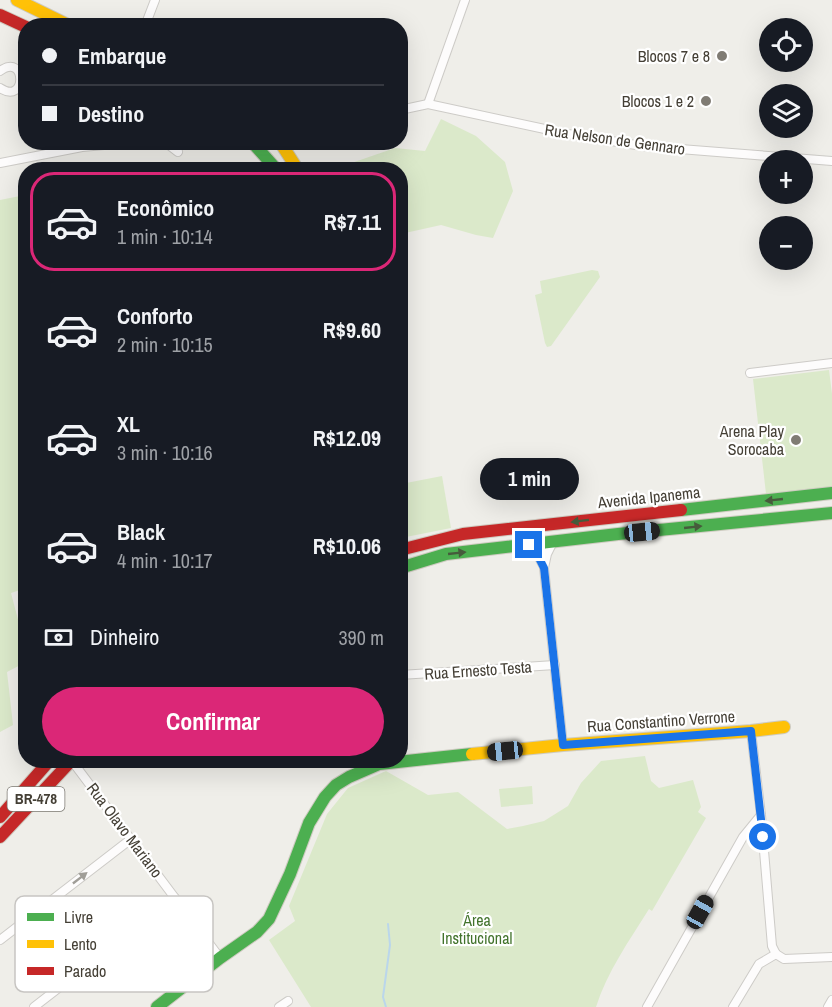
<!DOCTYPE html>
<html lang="pt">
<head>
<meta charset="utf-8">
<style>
	:root { --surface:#171b24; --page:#20242c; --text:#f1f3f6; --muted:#9ea1a6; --line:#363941; --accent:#db2777 }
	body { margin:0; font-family:"Archivo Narrow",sans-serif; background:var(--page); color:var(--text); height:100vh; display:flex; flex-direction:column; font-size:22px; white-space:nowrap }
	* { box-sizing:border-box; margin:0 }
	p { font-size:20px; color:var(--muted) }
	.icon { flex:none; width:33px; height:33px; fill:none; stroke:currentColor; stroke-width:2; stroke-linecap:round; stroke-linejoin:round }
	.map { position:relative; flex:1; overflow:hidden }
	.panel { position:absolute; left:18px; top:162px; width:390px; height:606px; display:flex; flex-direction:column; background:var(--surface); border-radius:24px; box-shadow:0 6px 24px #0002 }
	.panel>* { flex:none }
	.top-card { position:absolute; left:18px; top:18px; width:390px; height:132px; border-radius:24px; box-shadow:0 6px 24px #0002; display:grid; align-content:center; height:132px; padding:0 24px; background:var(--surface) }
	.controls { position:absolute; left:759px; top:18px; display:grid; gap:12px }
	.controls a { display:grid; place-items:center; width:54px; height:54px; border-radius:50%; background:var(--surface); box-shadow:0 6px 24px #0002; font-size:30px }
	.end { position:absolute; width:27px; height:27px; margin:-14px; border:8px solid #1a73e8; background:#fff; box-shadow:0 0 0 3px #fff }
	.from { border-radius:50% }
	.bubble { position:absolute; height:42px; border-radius:21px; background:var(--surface); box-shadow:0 6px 24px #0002; font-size:20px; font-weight:700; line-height:42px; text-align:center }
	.car { position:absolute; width:18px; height:36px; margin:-18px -9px; border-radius:8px; box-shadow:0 0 4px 2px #0007; background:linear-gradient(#222 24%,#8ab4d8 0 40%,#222 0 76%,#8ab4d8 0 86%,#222 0) }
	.top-card b { display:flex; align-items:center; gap:21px; height:57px; font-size:22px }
	.top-card b+b { border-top:2px solid var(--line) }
	.top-card i { width:15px; height:15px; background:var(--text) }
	ul { padding:10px 0 0; list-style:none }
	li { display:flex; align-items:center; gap:18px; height:99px; margin:0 12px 9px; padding:0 12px; border:3px solid transparent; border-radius:24px }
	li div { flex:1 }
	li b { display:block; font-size:22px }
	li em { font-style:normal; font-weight:700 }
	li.selected { border-color:var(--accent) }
	li>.icon { width:54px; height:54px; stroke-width:1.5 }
	.pay { display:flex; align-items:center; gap:15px; height:66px; padding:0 24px; font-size:22px }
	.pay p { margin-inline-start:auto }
	.cta { display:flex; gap:12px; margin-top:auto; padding:12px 24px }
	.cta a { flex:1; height:69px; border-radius:36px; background:var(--accent); color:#fff; font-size:24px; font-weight:700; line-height:69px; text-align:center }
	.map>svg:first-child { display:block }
	.green { fill:#dbe9ca }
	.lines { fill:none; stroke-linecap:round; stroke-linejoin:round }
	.stream { stroke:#bad6eb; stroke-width:2 }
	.street-casing { stroke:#cdcbc7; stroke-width:10 }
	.fast-casing { stroke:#cecbc0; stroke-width:14 }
	.slow-casing { stroke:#cecbc0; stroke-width:14 }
	.jam-casing { stroke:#cecbc0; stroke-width:14 }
	.street { stroke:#fdfcfc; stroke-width:8 }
	.fast { stroke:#4caf50; stroke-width:12 }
	.slow { stroke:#ffc107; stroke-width:12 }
	.jam { stroke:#c62828; stroke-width:12 }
	.oneway { fill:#465b3c }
	.oneway2 { fill:#a09e98 }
	.route { stroke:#1a73e8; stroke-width:8 }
	.poi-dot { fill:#807c74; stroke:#fff; stroke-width:2 }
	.labels { text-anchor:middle; stroke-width:4.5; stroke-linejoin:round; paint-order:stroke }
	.shield { fill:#fff; stroke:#7c7972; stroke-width:1.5 }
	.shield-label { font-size:15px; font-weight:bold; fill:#443f35 }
	.poi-label { font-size:16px; fill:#443f35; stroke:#fff; text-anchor:end }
	.street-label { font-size:16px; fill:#443f35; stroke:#fff }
	.park-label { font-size:16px; fill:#42732c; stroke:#fff }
	.key { fill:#fff; stroke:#c7c5c2; stroke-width:1.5 }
	.key-label { font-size:16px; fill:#443f35 }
</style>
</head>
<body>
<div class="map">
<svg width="832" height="1007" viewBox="0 0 832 1007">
	<rect width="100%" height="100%" fill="#efeee9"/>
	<g class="green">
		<path d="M441 119 476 136 505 162 513 191 493 238 476 235 441 225 405 233 401 238 400 170 334 169 395 148 425 151Z"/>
		<path d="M25 195 26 588 11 593 25 646 26 662 7 672 13 725 0 732V200Z"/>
		<path d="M592 270 598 271 600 277 551 346 547 347 545 343 535 295 542 293 540 281Z"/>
		<path d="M829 370 832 394V487L766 494 753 379Z"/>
		<path d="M442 476 451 528 401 538V484Z"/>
		<path d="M645 756 651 781 659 788 693 780 701 807 698 812 706 818 652 911 649 909C629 941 607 972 596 1007H311L269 940 295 921 289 906 327 814 348 788 386 771 428 795 458 792 507 829 523 826 544 821 568 806 581 783 601 761Z"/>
		<path d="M532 786 533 804 501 807 499 789Z"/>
	</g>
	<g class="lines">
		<path class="stream" d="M386 1007 383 997 390 945 388 924"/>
		<g class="street-casing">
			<g id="street">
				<path d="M145 26 155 0"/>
				<path d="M0 71C27 52 27 106 0 88"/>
				<path d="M428 104 465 0"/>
				<path d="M400 110 428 104 568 134 642 146 832 161"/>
				<path d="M165 142 178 152"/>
				<path d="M0 163 82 147 115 144"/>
				<path d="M750 373 832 363"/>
				<path d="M553 542 547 554 544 568 563 745"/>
				<path d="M529 545 537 554 544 567"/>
				<path d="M400 675 555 665"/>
				<path d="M751 731 761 815 772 946 776 954"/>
				<path d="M72 761 220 958"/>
				<path d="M0 940 131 839"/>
				<path d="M776 954 784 959 832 957"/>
				<path d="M34 1007 175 898"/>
				<path d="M279 1007 288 1001"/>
				<path d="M647 1007 743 837 761 815"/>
				<path d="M733 1007 759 964 776 954"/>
				<path d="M828 1007 832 1000"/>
			</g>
		</g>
		<g class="fast-casing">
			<g id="fast">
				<path d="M252 142 277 170"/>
				<path d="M681 510 832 493"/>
				<path d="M400 568 446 554 618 534 832 513"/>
				<path d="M157 1007 220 958 257 932 269 919 290 874 309 823 325 797 336 785 349 777 379 764 472 754"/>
			</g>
		</g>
		<g class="slow-casing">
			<g id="slow">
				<path d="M17 0 70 26"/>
				<path d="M280 142 298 170"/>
				<path d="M472 754 563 745 751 731 784 727"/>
			</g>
		</g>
		<g class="jam-casing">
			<g id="jam">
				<path d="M0 15 26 27"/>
				<path d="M400 550 463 534 681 510"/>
				<path d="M0 817 50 760"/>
				<path d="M0 837 72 760"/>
			</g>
		</g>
		<use href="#street" class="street"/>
		<use href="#fast" class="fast"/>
		<use href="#slow" class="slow"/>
		<use href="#jam" class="jam"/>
	</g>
	<defs><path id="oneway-solid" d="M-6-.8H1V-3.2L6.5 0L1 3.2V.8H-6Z" transform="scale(1.5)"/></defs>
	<g class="oneway">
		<use href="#oneway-solid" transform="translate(774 500) rotate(174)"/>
		<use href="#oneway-solid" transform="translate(580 521) rotate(173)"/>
		<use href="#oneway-solid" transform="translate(693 527) rotate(-6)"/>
		<use href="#oneway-solid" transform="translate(457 553) rotate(-6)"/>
	</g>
	<use class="oneway2" href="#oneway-solid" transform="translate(80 878) rotate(-38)"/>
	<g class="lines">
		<path class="route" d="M529 545 537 554 544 568 563 745 751 731 763 837"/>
	</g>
	<g class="poi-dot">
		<circle cx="722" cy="56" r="6"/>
		<circle cx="706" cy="101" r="6"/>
		<circle cx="796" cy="440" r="6"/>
	</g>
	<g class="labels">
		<rect class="shield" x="7.5" y="787" width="57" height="24" rx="4.5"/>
		<g class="shield-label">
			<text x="36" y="804">BR-478</text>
		</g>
		<g class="poi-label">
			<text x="710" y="62">Blocos 7 e 8</text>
			<text x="694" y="107">Blocos 1 e 2</text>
			<text x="784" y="437">Arena Play<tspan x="784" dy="18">Sorocaba</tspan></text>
		</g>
		<g class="street-label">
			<text transform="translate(615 139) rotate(8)" y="6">Rua Nelson de Gennaro</text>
			<text transform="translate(649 497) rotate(-6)" y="6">Avenida Ipanema</text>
			<text transform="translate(478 670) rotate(-4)" y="6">Rua Ernesto Testa</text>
			<text transform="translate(661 721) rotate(-4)" y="6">Rua Constantino Verrone</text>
			<text transform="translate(125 830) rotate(53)" y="6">Rua Olavo Mariano</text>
		</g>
		<g class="park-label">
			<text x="477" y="926">Área<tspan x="477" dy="18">Institucional</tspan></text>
		</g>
	</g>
	<rect x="15" y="896" width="198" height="96" rx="9" class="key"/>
	<rect x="27" y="913" width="27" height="8" fill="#4caf50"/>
	<rect x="27" y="940" width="27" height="8" fill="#ffc107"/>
	<rect x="27" y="967" width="27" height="8" fill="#c62828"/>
	<g class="key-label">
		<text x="64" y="923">Livre</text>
		<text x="64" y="950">Lento</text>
		<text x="64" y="977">Parado</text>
	</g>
</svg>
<div class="controls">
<a><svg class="icon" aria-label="locate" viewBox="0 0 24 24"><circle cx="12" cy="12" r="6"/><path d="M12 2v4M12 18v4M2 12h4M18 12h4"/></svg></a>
<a><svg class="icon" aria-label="layers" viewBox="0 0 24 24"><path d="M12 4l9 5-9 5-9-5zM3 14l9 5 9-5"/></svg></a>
<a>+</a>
<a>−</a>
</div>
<i class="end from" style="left:763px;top:837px"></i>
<i class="end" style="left:529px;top:545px"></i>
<div class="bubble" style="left:480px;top:458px;width:99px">1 min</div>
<i class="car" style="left:642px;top:532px;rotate:84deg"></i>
<i class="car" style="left:505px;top:751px;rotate:264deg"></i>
<i class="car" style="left:700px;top:912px;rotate:29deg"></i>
<div class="top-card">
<b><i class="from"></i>Embarque</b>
<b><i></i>Destino</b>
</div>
<section class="panel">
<ul>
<li class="selected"><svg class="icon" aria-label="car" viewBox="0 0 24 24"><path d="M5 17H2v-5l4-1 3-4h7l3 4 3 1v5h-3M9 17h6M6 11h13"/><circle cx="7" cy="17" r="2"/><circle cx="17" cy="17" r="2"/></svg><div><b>Econômico</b><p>1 min · 10:14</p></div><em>R$7.11</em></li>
<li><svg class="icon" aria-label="car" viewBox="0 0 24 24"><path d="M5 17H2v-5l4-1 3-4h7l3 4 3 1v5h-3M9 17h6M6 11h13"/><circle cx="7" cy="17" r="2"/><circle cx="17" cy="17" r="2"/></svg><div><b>Conforto</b><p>2 min · 10:15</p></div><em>R$9.60</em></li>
<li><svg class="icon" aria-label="car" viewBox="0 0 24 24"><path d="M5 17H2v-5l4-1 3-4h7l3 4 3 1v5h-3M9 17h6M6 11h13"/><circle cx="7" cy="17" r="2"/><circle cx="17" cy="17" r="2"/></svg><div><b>XL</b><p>3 min · 10:16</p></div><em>R$12.09</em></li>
<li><svg class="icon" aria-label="car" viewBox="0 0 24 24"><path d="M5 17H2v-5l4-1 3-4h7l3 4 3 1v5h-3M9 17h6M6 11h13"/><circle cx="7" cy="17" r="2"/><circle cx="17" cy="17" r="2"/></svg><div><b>Black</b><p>4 min · 10:17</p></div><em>R$10.06</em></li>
</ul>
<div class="pay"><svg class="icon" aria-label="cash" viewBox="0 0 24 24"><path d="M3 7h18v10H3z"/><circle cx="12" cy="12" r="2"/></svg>Dinheiro<p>390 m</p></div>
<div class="cta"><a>Confirmar</a></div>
</section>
</div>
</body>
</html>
